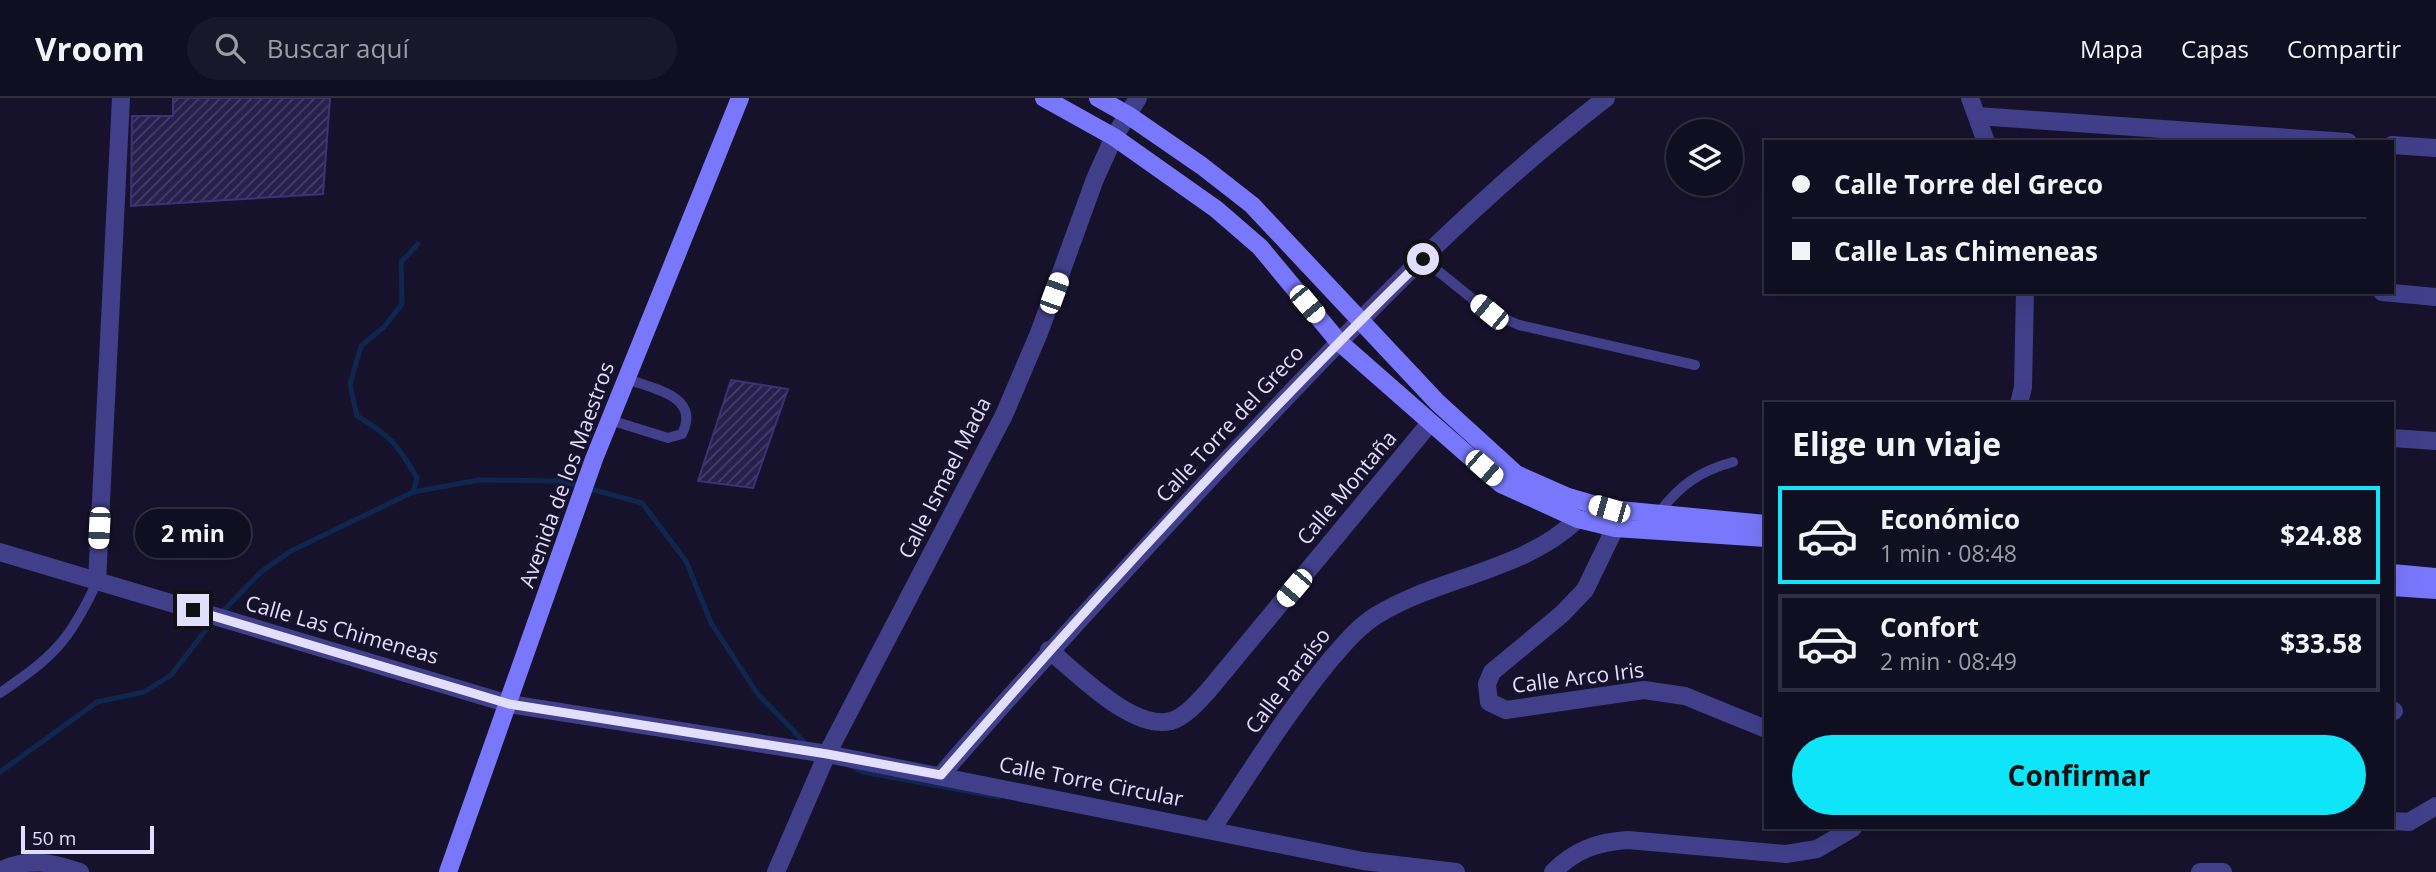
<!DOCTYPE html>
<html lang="es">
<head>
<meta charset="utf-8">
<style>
	:root { --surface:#100e21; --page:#19172a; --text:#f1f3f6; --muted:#9c9ca5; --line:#302e3f; --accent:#0fe5f9 }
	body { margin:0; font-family:"Open Sans",sans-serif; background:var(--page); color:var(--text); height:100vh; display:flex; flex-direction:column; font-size:26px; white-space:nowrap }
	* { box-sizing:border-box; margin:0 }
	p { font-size:23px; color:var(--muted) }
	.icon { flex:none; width:38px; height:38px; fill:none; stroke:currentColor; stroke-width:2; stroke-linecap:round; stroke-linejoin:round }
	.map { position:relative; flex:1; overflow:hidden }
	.panel { position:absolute; left:1764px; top:304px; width:630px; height:427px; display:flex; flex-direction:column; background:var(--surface); border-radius:0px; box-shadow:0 7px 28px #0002,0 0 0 2px var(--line) }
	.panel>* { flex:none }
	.top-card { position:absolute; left:1764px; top:42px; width:630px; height:154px; border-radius:0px; box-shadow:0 7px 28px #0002,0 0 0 2px var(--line); display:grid; align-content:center; height:154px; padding:0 28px; background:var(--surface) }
	.controls { position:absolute; left:1666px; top:21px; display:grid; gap:14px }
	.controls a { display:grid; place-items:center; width:77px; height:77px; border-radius:50%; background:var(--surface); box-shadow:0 7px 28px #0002,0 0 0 2px var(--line); font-size:35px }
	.scale { position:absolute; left:21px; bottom:18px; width:133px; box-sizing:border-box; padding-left:7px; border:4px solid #e1defe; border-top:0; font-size:19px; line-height:24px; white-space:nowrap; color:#e1defe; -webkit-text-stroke:5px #16122c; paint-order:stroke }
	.end { position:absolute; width:32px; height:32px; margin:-16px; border:9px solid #e1defe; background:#111; box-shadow:0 0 0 4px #111 }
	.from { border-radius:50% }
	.bubble { position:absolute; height:49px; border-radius:24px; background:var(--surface); box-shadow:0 7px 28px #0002,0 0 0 2px var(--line); font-size:23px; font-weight:700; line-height:49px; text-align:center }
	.car { position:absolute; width:21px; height:42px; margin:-21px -10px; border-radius:9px; box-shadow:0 0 5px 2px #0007; background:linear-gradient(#fff 24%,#345 0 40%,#fff 0 76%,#345 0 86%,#fff 0) }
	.top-card b { display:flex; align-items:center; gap:24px; height:66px; font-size:26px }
	.top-card b+b { border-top:2px solid var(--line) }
	.top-card i { width:18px; height:18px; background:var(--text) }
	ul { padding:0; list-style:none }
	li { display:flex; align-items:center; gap:21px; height:98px; margin:0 14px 10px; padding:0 14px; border:4px solid var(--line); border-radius:0px }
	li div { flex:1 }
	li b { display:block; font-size:26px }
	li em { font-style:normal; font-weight:700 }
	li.current { border-color:var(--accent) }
	li>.icon { width:63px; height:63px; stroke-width:1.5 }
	h2 { padding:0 28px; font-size:32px; line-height:84px }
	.primary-button { display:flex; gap:14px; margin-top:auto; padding:14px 28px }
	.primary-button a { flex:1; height:80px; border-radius:42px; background:var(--accent); color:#111; font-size:28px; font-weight:700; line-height:80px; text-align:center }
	header { display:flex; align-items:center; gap:42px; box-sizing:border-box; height:98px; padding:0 35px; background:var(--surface); border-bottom:2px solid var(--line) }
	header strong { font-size:33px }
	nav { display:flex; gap:38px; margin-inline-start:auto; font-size:24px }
	.search { width:490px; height:63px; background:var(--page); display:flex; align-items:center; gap:18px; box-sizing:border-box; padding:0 24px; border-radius:38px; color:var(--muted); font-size:26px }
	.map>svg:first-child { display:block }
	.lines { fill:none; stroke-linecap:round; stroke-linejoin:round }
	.stream { stroke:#0f274f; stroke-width:5 }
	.building { fill:url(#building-hatch); stroke:#3e3178; stroke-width:2 }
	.lane { stroke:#413f8a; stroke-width:10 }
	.street { stroke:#413f8a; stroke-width:18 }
	.secondary { stroke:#7978fc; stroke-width:18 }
	.route { stroke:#e1defe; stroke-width:9 }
	.labels { text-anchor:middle; stroke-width:5; stroke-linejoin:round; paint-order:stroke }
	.street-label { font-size:21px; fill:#e1defe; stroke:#16122c }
</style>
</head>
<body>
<header>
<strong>Vroom</strong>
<div class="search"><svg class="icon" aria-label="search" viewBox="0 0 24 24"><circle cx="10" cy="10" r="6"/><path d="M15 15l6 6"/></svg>Buscar aquí</div>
<nav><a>Mapa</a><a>Capas</a><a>Compartir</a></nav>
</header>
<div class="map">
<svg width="2436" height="774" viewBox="0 0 2436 774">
	<defs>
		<pattern id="building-hatch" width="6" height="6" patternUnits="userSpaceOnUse" patternTransform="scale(1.75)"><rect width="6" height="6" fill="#271f4d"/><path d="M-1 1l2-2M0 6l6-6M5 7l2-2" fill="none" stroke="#463f68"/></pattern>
	</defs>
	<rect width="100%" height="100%" fill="#16122c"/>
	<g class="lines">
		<g class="stream">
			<path d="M413 394 479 382 561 383 642 405 686 463 711 525 757 595 805 645"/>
			<path d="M220 516 262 473 291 453 413 394 417 380C398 347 390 337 357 318L350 286 361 248 384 229 402 206 401 164 418 146"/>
			<path d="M851 668 863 674 999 699"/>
			<path d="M0 674 97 604 144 594 171 577 213 523"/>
		</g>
	</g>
	<g class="building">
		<path d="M173 0H330L323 96 131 108 132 18H173Z"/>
		<path d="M731 282 788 291 753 390 698 383Z"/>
	</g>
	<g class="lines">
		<g class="lane">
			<path d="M1423 161 1489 214 1519 227 1695 267"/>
			<path d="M610 322 668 340 682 336C701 298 654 291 627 281"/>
			<path d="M1658 416C1679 388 1699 373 1733 364"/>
			<path d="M0 595C54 558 69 544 97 484"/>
		</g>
		<g class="street">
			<path d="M1970 0 1986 44"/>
			<path d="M1977 18 2348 44"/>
			<path d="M2392 47 2436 50"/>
			<path d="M2382 194 2436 199"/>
			<path d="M2019 306 2023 289 2025 194"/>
			<path d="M2392 340 2436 343"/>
			<path d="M1615 430 1585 492 1562 516 1492 574 1487 586 1489 604 1506 612 1644 592 1685 598 1766 631"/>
			<path d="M0 454 509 606 827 656 1363 763 1456 774"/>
			<path d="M97 484 121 0"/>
			<path d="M1049 552C1077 575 1133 633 1171 623 1185 619 1198 604 1208 593L1430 325"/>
			<path d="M2392 612 2394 613"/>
			<path d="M941 677C1039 564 1140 455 1243 345 1357 224 1473 102 1606 0"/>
			<path d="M2392 723 2409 724 2436 708"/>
			<path d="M1212 731C1251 673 1287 614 1331 561 1345 545 1359 528 1377 517 1441 478 1522 474 1578 421"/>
			<path d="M0 773C29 759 50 764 80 774"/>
			<path d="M776 774 827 656 1004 317 1039 235 1095 81 1114 39 1138 0"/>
			<path d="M1553 774C1575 752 1597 744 1628 742L1786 756 1817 751 1853 730"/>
			<path d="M2200 774H2223"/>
		</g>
		<g class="secondary">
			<path d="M1044 0 1114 39 1216 111 1260 149 1338 243 1501 386 1578 421 1615 430 1766 440"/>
			<path d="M1098 0 1128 17 1202 68 1252 107 1437 304 1516 376 1568 399 1609 411 1766 426"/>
			<path d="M2392 475 2436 479"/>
			<path d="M2392 489 2436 492"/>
			<path d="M448 774 594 361 740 0"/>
		</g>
	</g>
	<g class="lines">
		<path class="route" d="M193 512 509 606 827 656 941 677C1095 499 1255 325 1423 161"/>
	</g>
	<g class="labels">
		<g class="street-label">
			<text transform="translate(1230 326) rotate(-47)" y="7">Calle Torre del Greco</text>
			<text transform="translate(567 377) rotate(-70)" y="7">Avenida de los Maestros</text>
			<text transform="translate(945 380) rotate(-63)" y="7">Calle Ismael Mada</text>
			<text transform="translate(1347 390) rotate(-50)" y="7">Calle Montaña</text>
			<text transform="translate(342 532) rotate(16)" y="7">Calle Las Chimeneas</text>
			<text transform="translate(1578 580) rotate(-7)" y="7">Calle Arco Iris</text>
			<text transform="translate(1288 583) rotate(-53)" y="7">Calle Paraíso</text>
			<text transform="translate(1091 684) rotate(11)" y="7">Calle Torre Circular</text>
		</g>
	</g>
</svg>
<div class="controls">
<a><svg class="icon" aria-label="layers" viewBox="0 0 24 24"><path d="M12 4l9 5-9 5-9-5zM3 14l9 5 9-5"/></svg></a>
</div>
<div class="scale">50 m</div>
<i class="end from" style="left:1423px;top:161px"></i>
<i class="end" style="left:193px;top:512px"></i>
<div class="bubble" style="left:135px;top:411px;width:116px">2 min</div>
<i class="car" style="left:1054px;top:195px;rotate:20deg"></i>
<i class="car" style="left:1307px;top:206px;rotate:140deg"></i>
<i class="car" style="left:1489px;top:214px;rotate:309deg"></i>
<i class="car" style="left:1484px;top:370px;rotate:131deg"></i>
<i class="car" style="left:1609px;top:411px;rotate:286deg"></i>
<i class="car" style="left:99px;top:430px;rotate:183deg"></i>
<i class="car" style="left:1294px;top:490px;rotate:220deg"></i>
<div class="top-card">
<b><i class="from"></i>Calle Torre del Greco</b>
<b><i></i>Calle Las Chimeneas</b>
</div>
<section class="panel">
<h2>Elige un viaje</h2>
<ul>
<li class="current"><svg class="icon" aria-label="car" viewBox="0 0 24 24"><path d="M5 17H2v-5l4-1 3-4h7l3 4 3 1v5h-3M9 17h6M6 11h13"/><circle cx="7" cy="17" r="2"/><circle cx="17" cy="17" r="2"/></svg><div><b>Económico</b><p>1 min · 08:48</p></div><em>$24.88</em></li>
<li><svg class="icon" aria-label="car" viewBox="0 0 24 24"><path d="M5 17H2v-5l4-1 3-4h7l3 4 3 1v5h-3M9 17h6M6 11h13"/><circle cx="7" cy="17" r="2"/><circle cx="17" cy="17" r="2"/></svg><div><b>Confort</b><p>2 min · 08:49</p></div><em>$33.58</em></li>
</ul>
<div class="primary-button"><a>Confirmar</a></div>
</section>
</div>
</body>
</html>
